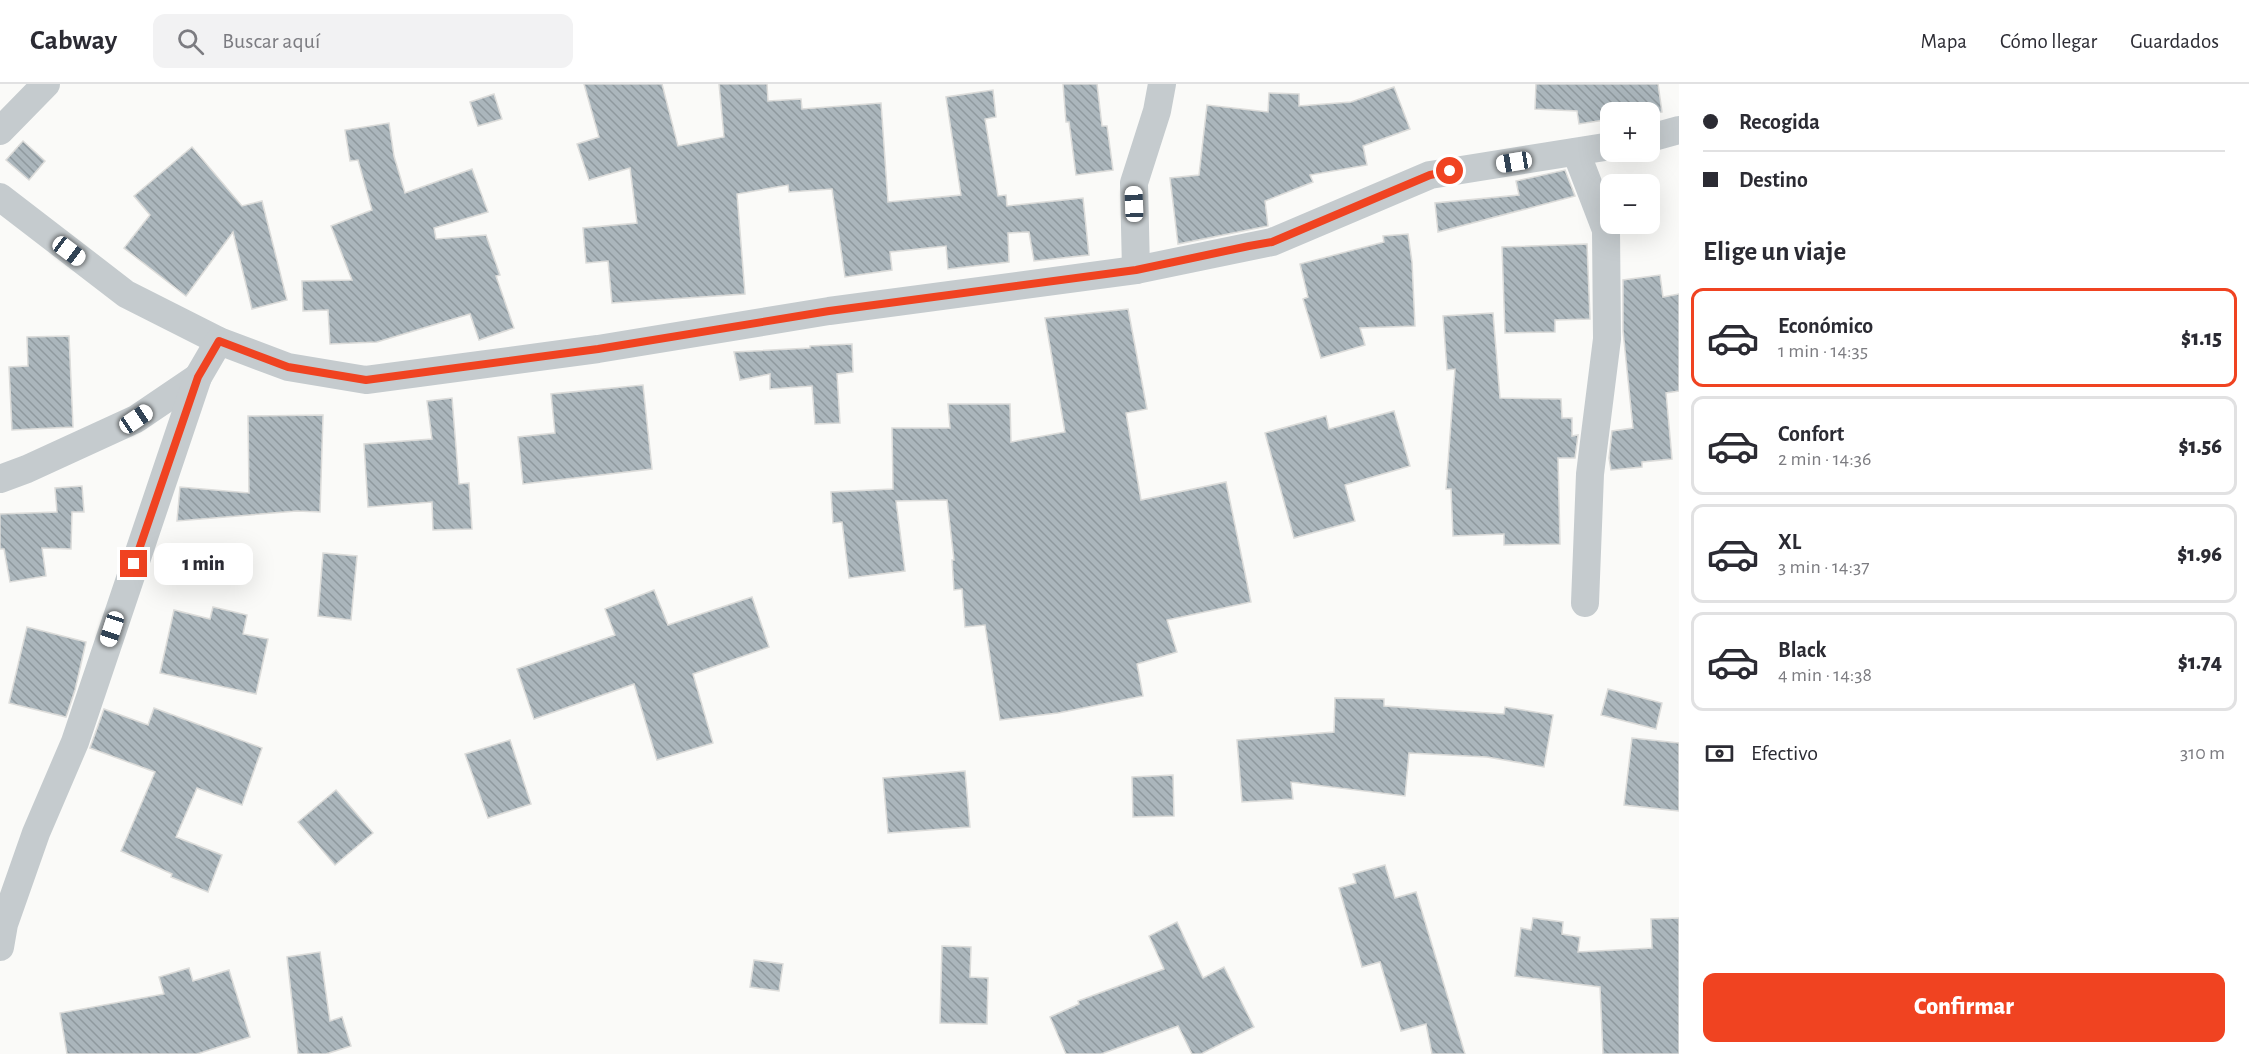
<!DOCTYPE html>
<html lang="es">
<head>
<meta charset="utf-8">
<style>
	:root { --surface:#fff; --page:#f2f2f3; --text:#2b2b33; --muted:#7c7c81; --line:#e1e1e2; --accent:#f04321 }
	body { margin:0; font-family:"Alegreya Sans",sans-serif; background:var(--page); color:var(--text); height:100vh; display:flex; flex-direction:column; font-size:22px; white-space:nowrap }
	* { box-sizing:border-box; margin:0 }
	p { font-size:20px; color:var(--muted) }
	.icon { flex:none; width:33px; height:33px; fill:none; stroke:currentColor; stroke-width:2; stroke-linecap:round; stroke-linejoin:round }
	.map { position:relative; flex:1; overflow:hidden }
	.panel { display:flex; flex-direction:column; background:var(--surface); width:570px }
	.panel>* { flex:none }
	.top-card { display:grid; align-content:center; height:132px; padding:0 24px; background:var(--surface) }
	.tools { position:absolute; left:1600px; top:18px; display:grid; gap:12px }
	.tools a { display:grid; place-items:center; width:60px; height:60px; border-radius:12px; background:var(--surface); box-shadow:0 6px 24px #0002; font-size:30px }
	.end { position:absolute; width:27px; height:27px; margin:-14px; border:8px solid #f04321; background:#fff; box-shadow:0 0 0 3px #fff }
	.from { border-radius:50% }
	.bubble { position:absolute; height:42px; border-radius:12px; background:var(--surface); box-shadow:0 6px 24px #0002; font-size:20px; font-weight:800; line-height:42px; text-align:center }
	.car { position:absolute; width:18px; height:36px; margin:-18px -9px; border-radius:8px; box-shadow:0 0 4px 2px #0007; background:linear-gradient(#fff 24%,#345 0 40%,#fff 0 76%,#345 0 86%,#fff 0) }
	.top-card b { display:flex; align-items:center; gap:21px; height:57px; font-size:22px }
	.top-card b+b { border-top:2px solid var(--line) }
	.top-card i { width:15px; height:15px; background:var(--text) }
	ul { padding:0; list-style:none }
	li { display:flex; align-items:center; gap:18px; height:99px; margin:0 12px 9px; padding:0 12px; border:3px solid var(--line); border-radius:12px }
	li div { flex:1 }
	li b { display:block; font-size:22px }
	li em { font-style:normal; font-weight:800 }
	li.current { border-color:var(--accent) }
	li>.icon { width:54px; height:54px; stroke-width:1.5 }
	h2 { padding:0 24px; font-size:27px; line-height:72px }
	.pay { display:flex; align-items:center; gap:15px; height:66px; padding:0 24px; font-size:22px }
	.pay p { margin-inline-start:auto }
	.primary-button { display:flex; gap:12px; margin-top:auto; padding:12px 24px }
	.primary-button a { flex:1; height:69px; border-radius:12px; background:var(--accent); color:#fff; font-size:24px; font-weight:800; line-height:69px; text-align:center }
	header { display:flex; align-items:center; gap:36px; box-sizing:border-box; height:84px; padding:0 30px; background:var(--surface); border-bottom:2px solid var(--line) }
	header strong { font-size:28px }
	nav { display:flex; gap:33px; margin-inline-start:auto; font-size:21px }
	.search { width:420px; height:54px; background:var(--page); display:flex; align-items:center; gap:15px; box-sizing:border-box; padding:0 21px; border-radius:12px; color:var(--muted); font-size:22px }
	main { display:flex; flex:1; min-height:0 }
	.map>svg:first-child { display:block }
	.building { fill:url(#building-back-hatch); stroke:#dcdcda; stroke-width:1.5 }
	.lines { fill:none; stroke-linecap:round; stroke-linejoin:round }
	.street { stroke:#c5cbce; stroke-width:28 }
	.route { stroke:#f04321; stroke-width:8 }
</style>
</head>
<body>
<header>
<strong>Cabway</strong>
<div class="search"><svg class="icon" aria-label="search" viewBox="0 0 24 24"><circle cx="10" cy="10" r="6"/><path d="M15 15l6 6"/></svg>Buscar aquí</div>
<nav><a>Mapa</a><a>Cómo llegar</a><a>Guardados</a></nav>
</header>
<main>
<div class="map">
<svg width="1679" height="970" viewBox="0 0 1679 970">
	<defs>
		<pattern id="building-back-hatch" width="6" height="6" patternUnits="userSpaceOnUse" patternTransform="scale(1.5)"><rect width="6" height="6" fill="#abb6bc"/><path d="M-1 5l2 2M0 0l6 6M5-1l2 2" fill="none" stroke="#8f999e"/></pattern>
	</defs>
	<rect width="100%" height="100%" fill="#fafaf8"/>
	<g class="building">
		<path d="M584 0H662L678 62 724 53 719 0H767L768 17 801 15 802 25 881 19 888 118 961 111 946 13 993 6 996 33 985 35 998 112 1006 111 1007 122 1083 114 1089 171 1034 177 1029 148 1008 149 1009 178 948 185 946 162 890 168 892 186 845 193 832 105 789 108 788 101 737 110 745 210 612 219 608 177 586 179 583 144 637 139 630 84 589 96 577 60 599 53Z"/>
		<path d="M1063 0H1097L1102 42H1107L1113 86 1076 91 1069 38H1066Z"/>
		<path d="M1536 0H1658L1662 28 1650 30V28H1611V35L1579 40 1577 27 1535 25Z"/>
		<path d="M1394 3 1410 45 1363 62 1367 81 1310 91 1313 98 1265 117 1268 142 1178 160 1170 94 1199 91 1207 21 1268 28 1269 9 1299 10V22L1351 18Z"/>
		<path d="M494 10 502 35 478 42 470 18Z"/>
		<path d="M389 39 394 72 405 109 472 85 488 128 434 144 436 155 486 151 500 191 496 192 514 244 479 256 470 230 377 258 330 260 328 226 303 227 302 197 352 196 331 142 372 126 358 76 350 77 345 46Z"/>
		<path d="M23 57 45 77 29 96 6 76Z"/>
		<path d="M192 63 242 122 262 117 287 216 252 225 233 148 186 212 124 164 150 131 134 112Z"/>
		<path d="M1565 86 1575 112 1438 148 1435 119 1519 111 1516 97Z"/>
		<path d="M1408 150 1412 178 1415 242 1360 244 1365 261 1321 274 1303 215 1308 213 1300 180 1384 158 1383 152Z"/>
		<path d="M1587 160 1590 235 1555 236V248L1505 249 1502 163Z"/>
		<path d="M1660 191 1663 213 1679 210V307L1666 309 1672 375 1642 378V383L1611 386 1609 374 1612 347 1633 344 1623 247V196Z"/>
		<path d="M1128 225 1147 325 1126 329 1141 416 1226 398 1251 518 1167 536 1177 568 1137 580 1143 612 1058 629 1000 636 985 541 965 543 962 505 954 506 952 476H954L947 416 896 417 905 487 849 494 842 438 833 439 831 408 893 405 892 344H950L948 320H1010L1011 358 1065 348 1045 234Z"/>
		<path d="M1493 229 1500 314 1561 315 1562 334H1572V352L1578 351 1575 374H1558L1560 460 1504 461V450L1453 452 1451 405H1446L1455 285 1447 286 1443 232Z"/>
		<path d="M69 252 73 343 12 346 9 283 28 282 27 253Z"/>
		<path d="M852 260 853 288 837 290 840 339 815 340 812 302 770 305V290L740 296 734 268 810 264V262Z"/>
		<path d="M643 301 652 385 523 400 518 353 555 349 551 310Z"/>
		<path d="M452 314 459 400 469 399 472 445 433 446 432 418 368 423 364 360 432 355 427 317Z"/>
		<path d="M1394 327 1410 382 1345 401 1355 437 1294 454 1265 349 1326 332 1329 345Z"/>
		<path d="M323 331 320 428 297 427 177 437 180 403 249 409 248 332Z"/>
		<path d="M82 402 84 428H72L71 465 42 464 46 492 10 498 4 465H0V430L57 428 55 404Z"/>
		<path d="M323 469 357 472 351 536 318 532Z"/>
		<path d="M654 506 668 541 752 513 769 563 693 590 713 659 657 676 634 600 534 635 517 585 615 551 605 525Z"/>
		<path d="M213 523 247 531 243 550 268 555 256 610 160 589 174 526 210 535Z"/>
		<path d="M27 543 86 558 75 606 66 633 9 619Z"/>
		<path d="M1608 605 1662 619 1656 645 1601 631Z"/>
		<path d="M1335 614 1384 615V622L1504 630 1505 623 1553 631 1544 683 1487 673 1409 669 1405 712 1291 698 1293 715 1242 718 1237 656 1334 648Z"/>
		<path d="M154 624 262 664 242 721 197 704 176 753 222 771 208 808 171 793 172 790 121 767 155 688 90 664 104 625 148 641Z"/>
		<path d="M1632 654 1679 659V727L1624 721Z"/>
		<path d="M510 656 531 720 488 734 465 670Z"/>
		<path d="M965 687 970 743 888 749 883 694Z"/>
		<path d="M1173 691 1174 732 1133 733 1132 693Z"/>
		<path d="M336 706 373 749 335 781 298 738Z"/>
		<path d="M1385 781 1395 814 1416 808 1465 970H1432L1426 940 1401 947 1380 878 1362 883 1339 804 1356 799 1353 790Z"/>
		<path d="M1533 834 1563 838 1562 850 1580 853 1578 868 1652 864 1651 835 1679 834V970H1603L1600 903 1515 892 1521 844 1531 846Z"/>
		<path d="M1177 838 1203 894 1224 883 1254 943 1201 970H1192L1178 942 1101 970H1066L1050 933 1079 920 1078 917 1164 885 1149 852Z"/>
		<path d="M942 862 971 863 970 893 988 894 987 940 940 939Z"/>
		<path d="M320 868 330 937 342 933 351 962 326 970H298L287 873Z"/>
		<path d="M754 876 783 880 779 907 750 903Z"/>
		<path d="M189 884 193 897 229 886 250 953 197 970H67L60 929 164 910 159 893Z"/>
	</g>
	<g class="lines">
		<g class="street">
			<path d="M0 47 46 0"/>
			<path d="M1650 54 1679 46"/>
			<path d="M1576 68 1606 146 1607 255 1590 390 1585 519"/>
			<path d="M0 113 126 210 219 257 288 283 366 296 598 265 829 227 1136 186 1272 158 1430 91 1611 62"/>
			<path d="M1136 186 1134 99 1157 27 1162 0"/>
			<path d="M0 395 27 385 136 335 198 293"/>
			<path d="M0 863 4 840 36 749 75 658 198 293 219 257"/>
		</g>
	</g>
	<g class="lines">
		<path class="route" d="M134 480 198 293 219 257 288 283 366 296 598 265 829 227 1136 186 1249 162 1272 158 1430 91 1450 87"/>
	</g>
</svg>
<div class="tools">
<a>+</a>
<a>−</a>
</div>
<i class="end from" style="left:1450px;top:87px"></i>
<i class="end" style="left:134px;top:480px"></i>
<div class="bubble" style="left:154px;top:459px;width:99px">1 min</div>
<i class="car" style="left:1514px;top:78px;rotate:261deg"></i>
<i class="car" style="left:1134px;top:120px;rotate:358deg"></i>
<i class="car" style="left:69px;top:167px;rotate:127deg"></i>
<i class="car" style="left:136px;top:335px;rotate:56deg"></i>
<i class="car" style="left:112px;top:545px;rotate:198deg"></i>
</div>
<section class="panel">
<div class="top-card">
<b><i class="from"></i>Recogida</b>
<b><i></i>Destino</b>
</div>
<h2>Elige un viaje</h2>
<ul>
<li class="current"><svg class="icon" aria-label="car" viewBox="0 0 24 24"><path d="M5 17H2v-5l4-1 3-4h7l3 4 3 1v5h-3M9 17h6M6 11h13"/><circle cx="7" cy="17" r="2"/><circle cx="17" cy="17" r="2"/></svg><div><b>Económico</b><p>1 min · 14:35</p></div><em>$1.15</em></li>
<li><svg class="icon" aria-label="car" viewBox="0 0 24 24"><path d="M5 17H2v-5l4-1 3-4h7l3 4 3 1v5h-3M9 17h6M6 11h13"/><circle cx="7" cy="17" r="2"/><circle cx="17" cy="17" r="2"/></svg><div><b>Confort</b><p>2 min · 14:36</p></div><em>$1.56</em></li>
<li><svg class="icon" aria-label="car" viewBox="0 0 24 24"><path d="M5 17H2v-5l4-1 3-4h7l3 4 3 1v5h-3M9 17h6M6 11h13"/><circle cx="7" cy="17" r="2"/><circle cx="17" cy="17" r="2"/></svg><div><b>XL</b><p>3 min · 14:37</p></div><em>$1.96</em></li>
<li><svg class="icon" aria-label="car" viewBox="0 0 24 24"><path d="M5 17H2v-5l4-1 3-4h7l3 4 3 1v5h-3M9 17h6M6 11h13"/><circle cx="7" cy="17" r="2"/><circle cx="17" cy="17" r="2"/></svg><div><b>Black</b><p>4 min · 14:38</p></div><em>$1.74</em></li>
</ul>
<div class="pay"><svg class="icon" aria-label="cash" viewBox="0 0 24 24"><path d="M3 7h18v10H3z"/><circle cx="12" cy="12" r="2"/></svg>Efectivo<p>310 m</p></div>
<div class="primary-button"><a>Confirmar</a></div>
</section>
</main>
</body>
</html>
